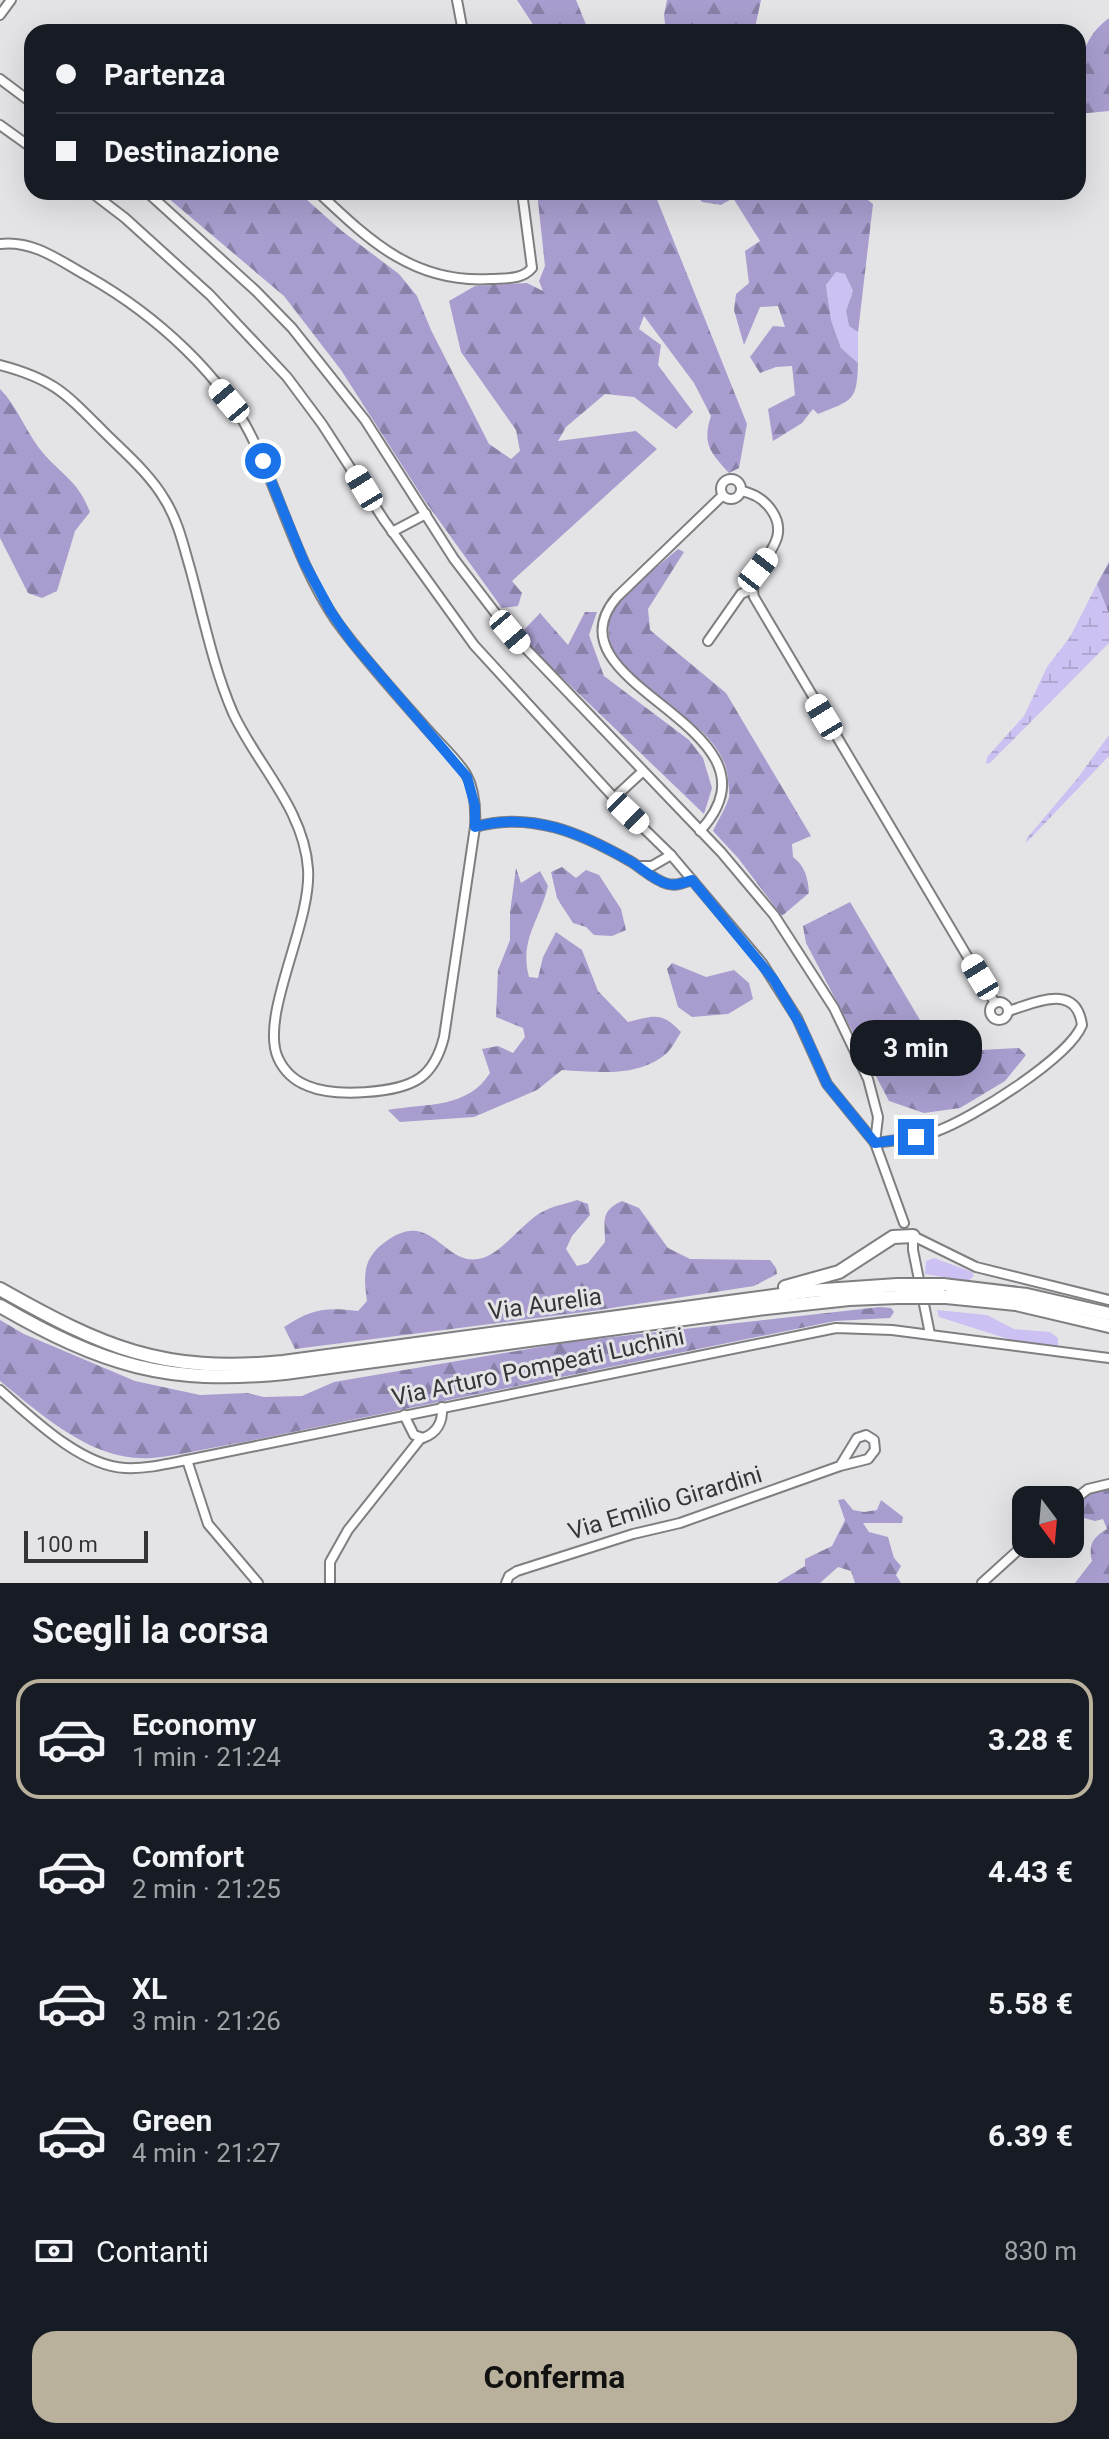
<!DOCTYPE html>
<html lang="it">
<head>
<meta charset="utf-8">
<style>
	:root { --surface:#171b24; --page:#242831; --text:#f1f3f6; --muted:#9ea1a6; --line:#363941; --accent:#bab19d }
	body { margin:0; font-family:Roboto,sans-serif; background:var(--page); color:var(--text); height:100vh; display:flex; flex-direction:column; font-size:30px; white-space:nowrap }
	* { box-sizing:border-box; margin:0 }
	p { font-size:26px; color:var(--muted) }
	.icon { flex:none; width:44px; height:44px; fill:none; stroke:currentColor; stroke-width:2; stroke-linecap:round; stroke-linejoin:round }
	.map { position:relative; height:1583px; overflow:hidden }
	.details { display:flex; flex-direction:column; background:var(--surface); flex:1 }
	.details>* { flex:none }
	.top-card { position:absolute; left:24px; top:24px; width:1062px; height:176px; border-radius:24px; box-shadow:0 8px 32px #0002; display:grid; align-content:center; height:176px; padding:0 32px; background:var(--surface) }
	.needle { width:52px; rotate:164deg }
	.controls { position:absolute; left:1012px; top:1486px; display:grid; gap:16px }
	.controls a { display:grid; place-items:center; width:72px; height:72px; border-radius:16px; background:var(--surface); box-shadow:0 8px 32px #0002; font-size:40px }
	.scale { position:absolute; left:24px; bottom:20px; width:124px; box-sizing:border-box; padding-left:8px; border:4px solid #353436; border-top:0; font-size:22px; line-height:28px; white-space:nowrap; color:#353436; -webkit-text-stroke:6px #e4e4e7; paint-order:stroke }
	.end { position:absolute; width:36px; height:36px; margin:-18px; border:10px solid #1a73e8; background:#fff; box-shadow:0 0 0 4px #fff }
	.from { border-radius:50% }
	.bubble { position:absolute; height:56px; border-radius:24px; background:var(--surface); box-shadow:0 8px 32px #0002; font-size:26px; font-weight:700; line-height:56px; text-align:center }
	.car { position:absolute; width:24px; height:48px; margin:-24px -12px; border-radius:10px; box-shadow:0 0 6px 2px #0007; background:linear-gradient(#fff 24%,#345 0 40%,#fff 0 76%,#345 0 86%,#fff 0) }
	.top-card b { display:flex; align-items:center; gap:28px; height:76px; font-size:30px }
	.top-card b+b { border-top:2px solid var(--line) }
	.top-card i { width:20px; height:20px; background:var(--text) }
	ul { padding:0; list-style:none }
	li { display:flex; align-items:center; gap:24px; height:120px; margin:0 16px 12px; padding:0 16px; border:4px solid transparent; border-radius:24px }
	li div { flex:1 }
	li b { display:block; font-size:30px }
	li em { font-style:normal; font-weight:700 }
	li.selected { border-color:var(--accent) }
	li>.icon { width:72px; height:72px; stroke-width:1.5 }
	h2 { padding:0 32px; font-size:36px; line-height:96px }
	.pay { display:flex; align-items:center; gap:20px; height:88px; padding:0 32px; font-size:30px }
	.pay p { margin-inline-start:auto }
	.action { display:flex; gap:16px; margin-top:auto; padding:16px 32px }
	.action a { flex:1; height:92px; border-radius:24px; background:var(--accent); color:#111; font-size:32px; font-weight:700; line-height:92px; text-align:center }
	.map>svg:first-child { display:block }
	.grass { fill:#ccc1f2 }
	.forest { fill:url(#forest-firs) }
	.wetland { fill:url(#wetland-marsh) }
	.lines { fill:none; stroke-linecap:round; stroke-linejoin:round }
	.minor-casing { stroke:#7f7e81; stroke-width:12 }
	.highway-casing { stroke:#7f7e81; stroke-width:16 }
	.minor { stroke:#fff; stroke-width:8 }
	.highway { stroke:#fff; stroke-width:12 }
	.highway-bridge-casing { stroke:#7f7e81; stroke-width:16; stroke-linecap:butt }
	.highway-bridge { stroke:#fff; stroke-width:12 }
	.route { stroke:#1a73e8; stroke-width:10 }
	.labels { text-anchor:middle; stroke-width:6; stroke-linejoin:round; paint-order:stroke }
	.street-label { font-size:24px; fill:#353436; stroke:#e4e4e7 }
</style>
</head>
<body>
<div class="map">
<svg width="1109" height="1583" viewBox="0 0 1109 1583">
	<defs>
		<pattern id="forest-firs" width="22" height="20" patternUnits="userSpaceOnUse" patternTransform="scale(2)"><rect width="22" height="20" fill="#a89dce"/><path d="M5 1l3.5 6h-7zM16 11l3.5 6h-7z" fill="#8a81a8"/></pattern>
		<pattern id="wetland-marsh" width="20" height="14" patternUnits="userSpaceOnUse" patternTransform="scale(2)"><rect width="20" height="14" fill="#ccc1f2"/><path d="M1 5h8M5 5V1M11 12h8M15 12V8" fill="none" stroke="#b0a6d0"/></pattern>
	</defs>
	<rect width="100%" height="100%" fill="#e4e4e7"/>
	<g class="grass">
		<path d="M836 272 845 274 853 291 846 311 849 326 858 332V363L841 348 831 320 826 284Z"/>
		<path d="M934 1258 972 1272 974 1276 968 1281 925 1274 926 1261Z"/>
		<path d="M937 1310 987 1315 1014 1329 1050 1332 1058 1338V1346L1011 1340 939 1317Z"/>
	</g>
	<g class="forest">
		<path d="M517 0H576L589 32H538Z"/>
		<path d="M667 0H761L754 32H666L664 15Z"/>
		<path d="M1109 18V111L1078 114C1078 77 1076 42 1109 18Z"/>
		<path d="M161 192H298L342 231 399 274 417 296 431 330 489 444 511 459 520 451 516 430 461 352 449 301 475 286 527 283 543 291 539 281 545 266 537 192H654L747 424 739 468 729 473C710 452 702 444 711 416L694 383 644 316 639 329 661 345 658 365 693 412 676 429 634 397 605 394 566 427 558 441 636 431 657 449 512 581 522 593 518 606 502 608 425 501 341 370 284 296Z"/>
		<path d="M693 192H858L873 204 858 332 849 326 846 311 853 291 845 274 836 272 826 285 831 320 841 348 858 363C857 401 853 400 818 414L813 409 802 423 773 441 768 409 795 395 792 366 776 367 760 373 750 357 773 326 785 327 778 306 760 307 744 345 734 310 736 294 749 283 745 251 760 241 733 198 721 205 702 202Z"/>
		<path d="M0 389C18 407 26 433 43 453 63 476 78 481 90 512L75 531 57 591 42 598 28 593 0 538Z"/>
		<path d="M678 549 684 552 648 609 650 630 726 693 811 836 792 844 793 857C805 866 808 878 809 893L782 916 738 858 713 831C718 820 726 808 729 797 730 792 728 785 728 779 723 715 616 695 609 637 608 627 608 616 614 607 626 591 662 563 678 549Z"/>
		<path d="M1109 562V614L1097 584Z"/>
		<path d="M585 612H597L589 635 604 676 689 740 703 758 712 788 704 814 527 644 524 630 540 613 568 645Z"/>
		<path d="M562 867 576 878 586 870 599 875 621 909 626 930 612 936 594 935 586 927 573 923 557 898 551 872Z"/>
		<path d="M516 868 521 883 540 871 548 886C540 920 519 940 529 977L538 978 543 957 556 932 582 950 598 991 628 1022C654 1016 661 1011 681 1032 677 1038 673 1047 667 1053 639 1078 596 1072 562 1070L537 1090 474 1117 400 1122 388 1110C427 1103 467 1109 490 1073L482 1049 498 1046 513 1053 525 1037 523 1028 496 1017 498 970 510 940V912Z"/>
		<path d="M850 902 936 1047 945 1052 1019 1048 1026 1055 1005 1081 960 1108 924 1113 889 1101 806 943 803 926Z"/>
		<path d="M672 963 706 977 734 970 749 983 753 999 728 1014 692 1017 678 1007 667 969Z"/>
		<path d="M577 1200 588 1204 590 1215 572 1236 566 1249 577 1266 588 1263 605 1242C605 1221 600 1211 622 1201L639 1208 668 1248 690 1259 770 1260 776 1268 777 1274 754 1286 592 1311 295 1349 284 1327C312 1309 324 1307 358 1311L367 1301C364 1279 362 1262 380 1246 431 1203 441 1265 478 1259 500 1256 522 1223 542 1212 552 1206 566 1204 577 1200Z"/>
		<path d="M880 1307 891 1308 894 1312 890 1318 835 1321 244 1442C213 1447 182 1455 152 1458 94 1463 42 1415 0 1381V1320L24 1334 135 1381 200 1395 247 1393 264 1397 302 1396 334 1382 569 1342Z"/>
		<path d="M1109 1488V1583H1075L1092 1561C1088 1545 1093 1537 1107 1529L1103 1519 1095 1521 1077 1516 1075 1506 1095 1491Z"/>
		<path d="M844 1499 853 1510 864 1512 877 1510 881 1500 903 1517 902 1523H863L869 1532 888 1537 894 1558 901 1566 896 1575 901 1583H855L851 1571 838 1567 820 1583H777L805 1566V1559L832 1546 845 1520 838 1500Z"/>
	</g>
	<g class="wetland">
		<path d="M1097 584 1109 614V643L990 763 986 764 987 757 1024 716 1047 667 1070 637Z"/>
		<path d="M1109 735V756L1026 843 1027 838 1077 779Z"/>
	</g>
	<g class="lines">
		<g class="minor-casing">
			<g id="minor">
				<path d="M457 0 463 32"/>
				<path d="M0 15 11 0"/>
				<path d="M0 79 32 103"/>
				<path d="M0 125 32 148"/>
				<path d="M91 192 125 218 210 295 287 377 322 424 384 520 474 645 628 813 671 855 762 963 797 1018 827 1084 875 1143C896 1140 917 1138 937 1131 971 1119 1069 1058 1082 1025 1076 982 1036 1003 1008 1011"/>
				<path d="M147 192 256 291 292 328 365 420 454 559 510 632 721 852 774 915 834 1008 868 1079 878 1117 875 1143 904 1223"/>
				<path d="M318 192C370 241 414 284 491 279 506 278 522 280 532 268L522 192"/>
				<path d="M0 244C34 240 60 261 89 277 154 314 225 376 256 446 283 505 300 568 337 622 364 659 396 694 426 728 439 743 456 758 466 774 475 790 476 810 475 827L444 1037C440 1053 434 1068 420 1078 397 1094 334 1097 308 1086 295 1081 284 1071 278 1058 259 1016 312 923 308 869 304 809 257 765 233 713 213 667 203 615 190 568 183 544 178 521 165 500 150 474 125 453 104 432 66 394 54 379 0 365"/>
				<circle cx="731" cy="489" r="10"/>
				<path d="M741 491C753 493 765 500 772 511 795 545 746 565 754 597L995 1003"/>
				<path d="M392 532 426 514"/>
				<path d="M708 641 741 594 752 589"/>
				<path d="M614 798 642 772"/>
				<path d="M475 827C531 811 581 833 630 861 642 868 653 880 668 884 676 886 684 883 692 880"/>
				<path d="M700 831C797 726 540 687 617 597L722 496"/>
				<path d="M639 866H652L671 855"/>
				<circle cx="999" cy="1011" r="9"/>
				<path d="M930 1334 913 1250V1236L976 1267 1109 1300"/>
				<path d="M0 1390C32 1418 81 1466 125 1468 146 1469 167 1464 187 1460L836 1328 892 1330 1109 1358"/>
				<path d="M404 1415 414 1435 423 1438C437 1433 443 1422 442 1407"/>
				<path d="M187 1460 208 1524 258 1583"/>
				<path d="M1070 1503 1088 1489 1109 1484"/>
				<path d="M330 1583V1562L348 1530 421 1438"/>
				<path d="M506 1583 509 1576 517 1571 633 1534 680 1523 840 1466 868 1459 875 1450 874 1440 866 1435 857 1438 840 1466"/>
				<path d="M982 1583 1026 1543"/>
			</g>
		</g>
		<g class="highway-casing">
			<g id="highway">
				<path d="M943 1285 1027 1295 1109 1314"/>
				<path d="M785 1287 839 1272 893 1237 913 1236"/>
				<path d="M0 1289C103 1347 162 1374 283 1362L810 1291 897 1285"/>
				<path d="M946 1297 1016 1304 1109 1326"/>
				<path d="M0 1306C102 1365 166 1385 285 1373L766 1308 849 1299 898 1297"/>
			</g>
		</g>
		<use href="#minor" class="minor"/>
		<use href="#highway" class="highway"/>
		<g class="highway-bridge-casing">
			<g id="highway-bridge">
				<path d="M897 1285H943"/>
				<path d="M898 1297H946"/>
			</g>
		</g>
		<use href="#highway-bridge" class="highway-bridge"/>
	</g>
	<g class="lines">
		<path class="route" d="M263 461 304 562 331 612 352 642 467 777 475 806V827C531 811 581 833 630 861 642 868 653 880 668 884 676 886 684 883 692 880L774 980 801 1026 827 1084 875 1143 916 1137"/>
	</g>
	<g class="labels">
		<g class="street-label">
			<text transform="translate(545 1304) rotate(-8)" y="8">Via Aurelia</text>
			<text transform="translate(538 1367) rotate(-12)" y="8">Via Arturo Pompeati Luchini</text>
			<text transform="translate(665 1503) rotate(-17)" y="8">Via Emilio Girardini</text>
		</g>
	</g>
</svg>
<div class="controls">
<a><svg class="needle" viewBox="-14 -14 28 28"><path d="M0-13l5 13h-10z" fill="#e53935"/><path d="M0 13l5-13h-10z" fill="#9ea1a6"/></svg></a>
</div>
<div class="scale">100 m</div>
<i class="end from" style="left:263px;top:461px"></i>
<i class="end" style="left:916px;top:1137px"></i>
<div class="bubble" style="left:850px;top:1020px;width:132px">3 min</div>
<i class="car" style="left:229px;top:401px;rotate:320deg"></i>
<i class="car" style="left:364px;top:488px;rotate:329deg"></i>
<i class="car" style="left:758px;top:570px;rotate:38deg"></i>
<i class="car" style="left:510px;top:632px;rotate:140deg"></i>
<i class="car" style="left:824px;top:717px;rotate:329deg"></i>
<i class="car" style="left:628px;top:813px;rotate:134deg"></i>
<i class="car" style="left:980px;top:977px;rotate:329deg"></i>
<div class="top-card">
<b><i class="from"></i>Partenza</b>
<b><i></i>Destinazione</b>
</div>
</div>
<section class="details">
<h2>Scegli la corsa</h2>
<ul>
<li class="selected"><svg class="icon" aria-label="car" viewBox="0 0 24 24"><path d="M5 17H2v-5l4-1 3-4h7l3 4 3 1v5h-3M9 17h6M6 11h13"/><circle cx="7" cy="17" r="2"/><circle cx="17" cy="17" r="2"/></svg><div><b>Economy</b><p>1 min · 21:24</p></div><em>3.28 €</em></li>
<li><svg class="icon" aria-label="car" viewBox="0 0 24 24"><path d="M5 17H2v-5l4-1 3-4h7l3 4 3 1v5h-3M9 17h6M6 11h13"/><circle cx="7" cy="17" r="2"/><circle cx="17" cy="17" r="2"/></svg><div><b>Comfort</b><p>2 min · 21:25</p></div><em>4.43 €</em></li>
<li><svg class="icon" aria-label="car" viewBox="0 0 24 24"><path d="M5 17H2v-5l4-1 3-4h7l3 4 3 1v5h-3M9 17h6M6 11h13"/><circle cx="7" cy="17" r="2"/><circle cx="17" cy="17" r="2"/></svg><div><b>XL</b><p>3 min · 21:26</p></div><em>5.58 €</em></li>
<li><svg class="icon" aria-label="car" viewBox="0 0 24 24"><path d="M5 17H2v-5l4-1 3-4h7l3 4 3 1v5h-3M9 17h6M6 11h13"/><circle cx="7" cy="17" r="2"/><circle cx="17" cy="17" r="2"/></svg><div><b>Green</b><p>4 min · 21:27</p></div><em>6.39 €</em></li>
</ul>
<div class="pay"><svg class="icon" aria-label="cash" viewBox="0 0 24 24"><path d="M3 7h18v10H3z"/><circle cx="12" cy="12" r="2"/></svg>Contanti<p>830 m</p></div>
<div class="action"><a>Conferma</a></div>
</section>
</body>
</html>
